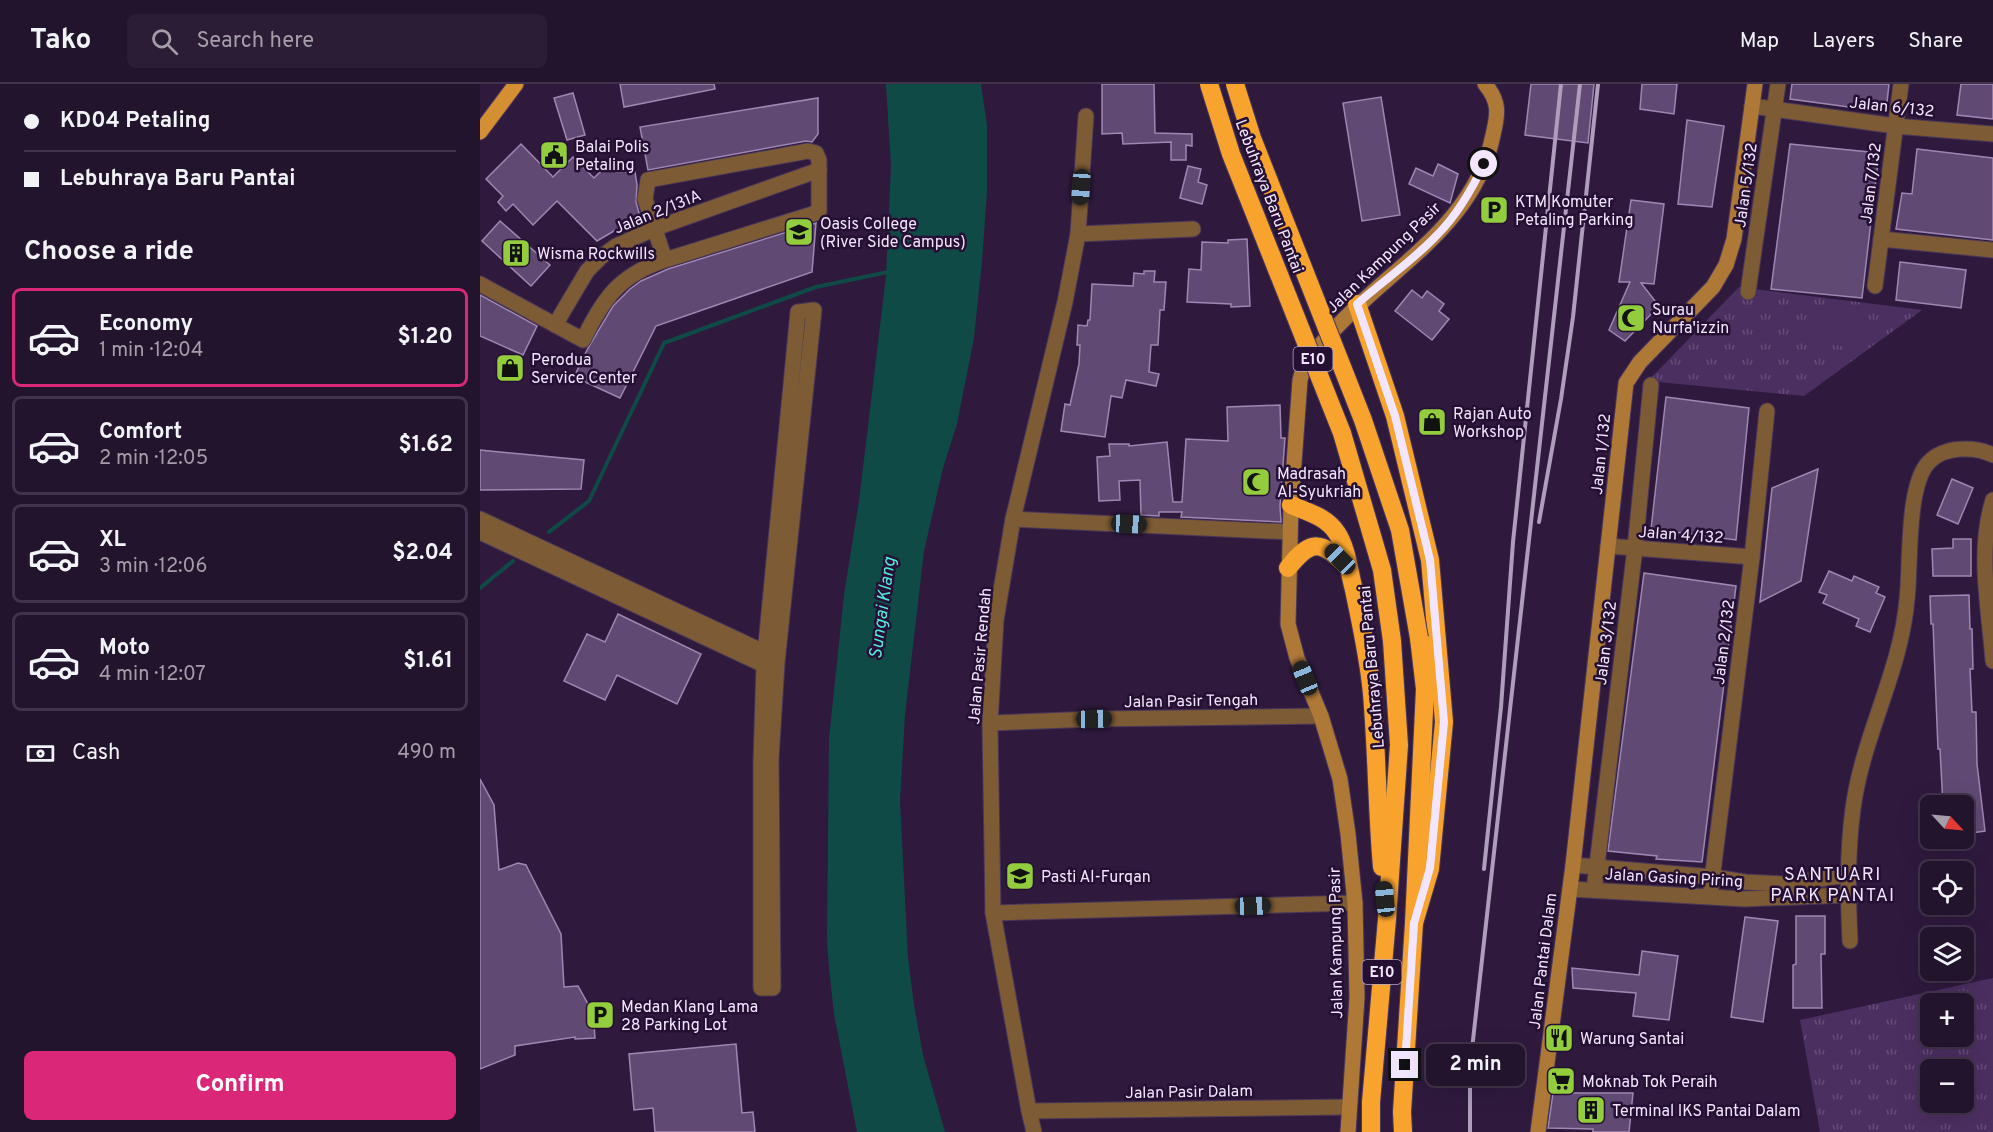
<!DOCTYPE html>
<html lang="en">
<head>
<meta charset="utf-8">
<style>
	:root { --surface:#23142e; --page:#2b1d36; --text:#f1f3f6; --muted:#a39eaa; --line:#40334a; --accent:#db2777 }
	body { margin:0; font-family:Overpass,sans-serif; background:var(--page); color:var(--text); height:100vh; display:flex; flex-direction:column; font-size:22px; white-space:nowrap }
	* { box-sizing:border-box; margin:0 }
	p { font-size:20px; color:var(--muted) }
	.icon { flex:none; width:33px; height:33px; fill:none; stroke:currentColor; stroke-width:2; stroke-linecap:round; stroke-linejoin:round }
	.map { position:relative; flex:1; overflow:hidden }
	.drawer { display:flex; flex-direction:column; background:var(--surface); width:480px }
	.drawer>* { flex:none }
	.banner { display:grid; align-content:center; height:132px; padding:0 24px; background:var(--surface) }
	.needle { width:39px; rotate:116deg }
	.buttons { position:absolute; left:1440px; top:711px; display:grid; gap:12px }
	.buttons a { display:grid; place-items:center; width:54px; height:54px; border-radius:9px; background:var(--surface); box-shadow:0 6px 24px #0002,0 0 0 2px var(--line); font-size:30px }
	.end { position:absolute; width:27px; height:27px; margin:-14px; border:8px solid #f2e6fe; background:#111; box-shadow:0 0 0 3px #111 }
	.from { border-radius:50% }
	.bubble { position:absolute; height:42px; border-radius:9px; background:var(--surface); box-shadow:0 6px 24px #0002,0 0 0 2px var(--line); font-size:20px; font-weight:700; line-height:42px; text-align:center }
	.car { position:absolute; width:18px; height:36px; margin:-18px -9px; border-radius:8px; box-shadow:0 0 4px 2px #0007; background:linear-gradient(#222 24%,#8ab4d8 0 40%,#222 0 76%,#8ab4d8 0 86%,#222 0) }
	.banner b { display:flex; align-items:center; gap:21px; height:57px; font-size:22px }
	.banner b+b { border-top:2px solid var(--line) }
	.banner i { width:15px; height:15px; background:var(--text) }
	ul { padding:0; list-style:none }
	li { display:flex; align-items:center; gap:18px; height:99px; margin:0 12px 9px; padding:0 12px; border:3px solid var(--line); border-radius:9px }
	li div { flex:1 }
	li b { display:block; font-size:22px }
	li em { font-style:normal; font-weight:700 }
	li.on { border-color:var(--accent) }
	li>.icon { width:54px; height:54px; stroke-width:1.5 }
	h2 { padding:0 24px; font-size:27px; line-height:72px }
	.pay { display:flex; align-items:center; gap:15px; height:66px; padding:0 24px; font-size:22px }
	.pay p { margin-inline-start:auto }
	.button { display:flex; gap:12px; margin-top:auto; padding:12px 24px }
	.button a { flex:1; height:69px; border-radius:9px; background:var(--accent); color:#fff; font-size:24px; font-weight:700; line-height:69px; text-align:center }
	header { display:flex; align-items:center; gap:36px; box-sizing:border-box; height:84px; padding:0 30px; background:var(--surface); border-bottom:2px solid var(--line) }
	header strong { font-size:28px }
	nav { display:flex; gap:33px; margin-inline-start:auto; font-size:21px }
	.search { width:420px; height:54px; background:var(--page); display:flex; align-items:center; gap:15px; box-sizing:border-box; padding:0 21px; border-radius:9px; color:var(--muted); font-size:22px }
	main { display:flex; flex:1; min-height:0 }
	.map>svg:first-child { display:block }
	.grass { fill:url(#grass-tufts); fill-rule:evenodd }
	.pitch { fill:#4c2f61 }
	.water { fill:#0f4a47 }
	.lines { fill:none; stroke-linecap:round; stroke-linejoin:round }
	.stream { stroke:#0f4a47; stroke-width:4 }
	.building { fill:#604972; stroke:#9f87b3; stroke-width:1.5 }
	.street-casing { stroke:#4a3759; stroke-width:17 }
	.secondary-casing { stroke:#4a3759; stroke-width:17 }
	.primary-casing { stroke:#4a3759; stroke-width:17 }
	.highway-casing { stroke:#4a3759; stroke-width:20 }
	.street { stroke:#7d5b34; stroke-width:15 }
	.secondary { stroke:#ae7836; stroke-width:15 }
	.primary { stroke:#d58f33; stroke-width:15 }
	.highway { stroke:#f8a32e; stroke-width:18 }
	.rail { stroke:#ae9ebb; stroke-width:4 }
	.highway-bridge-casing { stroke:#4a3759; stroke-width:20; stroke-linecap:butt }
	.highway-bridge { stroke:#f8a32e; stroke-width:18 }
	.route { stroke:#f2e6fe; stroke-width:8 }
	.labels { text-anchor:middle; stroke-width:5; stroke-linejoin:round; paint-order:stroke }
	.shield { fill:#251034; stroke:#b4a6c1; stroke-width:1.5 }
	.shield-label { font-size:15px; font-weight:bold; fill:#f2e6fe }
	.street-label { font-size:16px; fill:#f2e6fe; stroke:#251034 }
	.poi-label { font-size:16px; fill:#f2e6fe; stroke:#251034; text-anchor:start }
	.water-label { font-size:18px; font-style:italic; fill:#53ebe1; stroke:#251034 }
	.neighbourhood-label { font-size:18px; letter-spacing:1.5px; fill:#f2e6fe; stroke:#251034 }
</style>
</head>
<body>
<header>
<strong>Tako</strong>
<div class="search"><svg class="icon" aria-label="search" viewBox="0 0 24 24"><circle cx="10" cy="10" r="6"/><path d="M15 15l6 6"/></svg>Search here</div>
<nav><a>Map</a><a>Layers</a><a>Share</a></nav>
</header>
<main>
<section class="drawer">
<div class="banner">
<b><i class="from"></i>KD04 Petaling</b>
<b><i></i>Lebuhraya Baru Pantai</b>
</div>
<h2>Choose a ride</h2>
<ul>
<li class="on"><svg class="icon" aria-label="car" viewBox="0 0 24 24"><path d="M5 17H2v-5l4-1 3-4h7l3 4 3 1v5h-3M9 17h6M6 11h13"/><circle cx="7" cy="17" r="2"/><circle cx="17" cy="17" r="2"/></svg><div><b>Economy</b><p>1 min · 12:04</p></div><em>$1.20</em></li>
<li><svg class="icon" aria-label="car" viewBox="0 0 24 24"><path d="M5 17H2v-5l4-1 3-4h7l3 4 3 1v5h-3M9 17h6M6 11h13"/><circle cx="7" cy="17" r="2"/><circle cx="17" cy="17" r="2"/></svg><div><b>Comfort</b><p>2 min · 12:05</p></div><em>$1.62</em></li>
<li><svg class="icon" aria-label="car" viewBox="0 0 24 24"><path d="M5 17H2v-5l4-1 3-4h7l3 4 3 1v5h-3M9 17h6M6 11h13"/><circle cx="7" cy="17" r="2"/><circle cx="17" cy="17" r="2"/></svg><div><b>XL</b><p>3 min · 12:06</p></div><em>$2.04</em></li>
<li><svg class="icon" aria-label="car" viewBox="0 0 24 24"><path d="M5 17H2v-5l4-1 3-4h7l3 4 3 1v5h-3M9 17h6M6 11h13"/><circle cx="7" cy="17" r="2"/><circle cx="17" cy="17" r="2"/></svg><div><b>Moto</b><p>4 min · 12:07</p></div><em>$1.61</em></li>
</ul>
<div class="pay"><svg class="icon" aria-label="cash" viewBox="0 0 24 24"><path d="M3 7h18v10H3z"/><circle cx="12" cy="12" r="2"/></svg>Cash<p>490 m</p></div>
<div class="button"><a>Confirm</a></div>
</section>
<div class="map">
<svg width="1513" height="1048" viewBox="0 0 1513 1048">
	<defs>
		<pattern id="grass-tufts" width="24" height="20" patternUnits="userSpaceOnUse" patternTransform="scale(1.5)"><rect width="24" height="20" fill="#4c2f61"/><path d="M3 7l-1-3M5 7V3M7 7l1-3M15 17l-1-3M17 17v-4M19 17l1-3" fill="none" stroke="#664d79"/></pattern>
	</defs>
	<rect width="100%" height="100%" fill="#2f1a3e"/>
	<g class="grass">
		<path d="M1259 203 1442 226 1324 312 1168 297Z"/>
		<path d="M1513 894V1048H1340L1320 936ZM1450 920H1484V952H1450ZM1450 986H1484V1018H1450Z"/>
	</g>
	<path class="pitch" d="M1330 223 1386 232 1380 265 1325 256Z"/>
	<path class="water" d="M406 0H501L507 41V108L502 177 494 254 477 340 463 384 444 467 425 631 420 717 428 874 434 921 443 971 465 1048H377L354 930 349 884 347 854 349 655 364 511 379 417 406 192 411 82Z"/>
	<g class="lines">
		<g class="stream">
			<path d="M69 448 109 417 184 259 336 203 408 188"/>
			<path d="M0 504 33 477"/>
		</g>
	</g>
	<g class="building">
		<path d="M140 0H234L235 5 144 23Z"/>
		<path d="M622 0H674L675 49 712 50V62L706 61V76H691V58L643 60 642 49 622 50Z"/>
		<path d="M1051 0H1114L1108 59 1045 51Z"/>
		<path d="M1162 0H1197L1194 30 1160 25Z"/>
		<path d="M1312 0H1409L1406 28 1310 15Z"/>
		<path d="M1481 0H1513V35L1477 31Z"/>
		<path d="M93 9 105 51 87 56 74 14Z"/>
		<path d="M901 13 920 131 882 137 863 19Z"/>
		<path d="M338 14V50L332 58 326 57 168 86 160 43Z"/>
		<path d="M1207 36 1244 42 1232 123 1198 120Z"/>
		<path d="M41 60 73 93 93 73 114 94 132 76 136 88H155L157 101 156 118 159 129 154 138 144 141 117 157 77 117 53 141 33 120 26 127 18 118 23 112 6 95Z"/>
		<path d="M1310 60 1399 69 1382 214 1291 205Z"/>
		<path d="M1437 65 1513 74V156L1416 145 1422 109 1432 110Z"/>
		<path d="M958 80 978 90 970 119 929 100 936 84 953 92Z"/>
		<path d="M708 82 721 85 718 98 727 101 722 120 700 114Z"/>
		<path d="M1151 116 1184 120 1174 200 1161 199 1179 222 1145 257 1129 246 1150 198H1139Z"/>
		<path d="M20 137 70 181 51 202 2 157Z"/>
		<path d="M336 139 332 188 176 242 140 314 94 293 108 264 133 222 150 205 161 197 188 185Z"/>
		<path d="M767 155 770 222 751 223V220L707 218 709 185 721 186 722 158 748 159V156Z"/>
		<path d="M1420 178 1486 186 1481 224 1416 216Z"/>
		<path d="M664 187H675L674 198H686L684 226H680L678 261H671L669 288 679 290 676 302 646 296 642 314 631 312 625 353 581 347 585 320 590 321 599 280 600 261H597L598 241 607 242 608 236H610L612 200 653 202 654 189 664 190Z"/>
		<path d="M932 206 942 214 947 207 964 220 959 227 969 235 952 256 915 227Z"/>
		<path d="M0 211 57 242 43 271 0 252Z"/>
		<path d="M1186 313 1269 324 1256 456 1171 445Z"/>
		<path d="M800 321 801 354H805L800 422 801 438 701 433 702 428H679V432L661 431 660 396 639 397 640 416 619 417 617 373 630 372 629 360H649V362L687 358 693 418H702L706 355 748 357 747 323Z"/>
		<path d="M0 366 104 376 101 405 0 406Z"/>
		<path d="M1338 385 1321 497 1280 518 1292 404Z"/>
		<path d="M1472 395 1493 404 1478 440 1457 431Z"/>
		<path d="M1473 455H1491V492H1453L1452 465 1473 464Z"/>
		<path d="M1349 487 1372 497 1374 492 1399 503 1396 509 1405 513 1390 548 1376 542 1379 535 1343 519 1347 511 1339 508Z"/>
		<path d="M1164 489 1256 502 1222 778 1176 775 1177 772 1128 767Z"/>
		<path d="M1489 511 1490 545H1492L1493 585H1490L1492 628H1496L1497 680 1505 747 1484 750V722H1463L1460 665H1458L1453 540H1451L1450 512Z"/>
		<path d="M138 530 221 570 197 620 137 591 125 616 84 597 107 550 125 558Z"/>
		<path d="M0 695 14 721 19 786 38 779 46 781 48 785 81 850 84 903 98 902 113 929 115 954 95 955V953L35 962V971L0 985Z"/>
		<path d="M1316 832H1345V870H1341L1342 924H1313V881L1316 880Z"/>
		<path d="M1265 833 1298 837 1283 938 1251 933Z"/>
		<path d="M1162 867 1198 872 1189 936 1153 932 1156 909 1093 904 1092 884 1159 891Z"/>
		<path d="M256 960 262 1029 273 1028 275 1048H175L173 1024 154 1026 149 970Z"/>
		<path d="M1073 1009H1153L1149 1048H1113V1045L1068 1044Z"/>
	</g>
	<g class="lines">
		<g class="street-casing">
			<g id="street">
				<path d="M1272 22 1415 42 1513 50"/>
				<path d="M598 150 713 145"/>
				<path d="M1401 155 1513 166"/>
				<path d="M0 200 103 256C123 215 139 191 185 176L339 128V76L336 69 328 67 168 96 165 115 185 176"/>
				<path d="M1395 202 1421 0"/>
				<path d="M1268 208 1298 0"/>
				<path d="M334 226 297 579 291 675 293 904H281V678L284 581 318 228Z"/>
				<path d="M75 241 107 187 121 173 136 162 176 144 339 86"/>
				<path d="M1513 416C1497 467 1509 524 1513 577"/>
				<path d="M0 435 286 569 292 575"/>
				<path d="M533 435 810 448"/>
				<path d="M0 448 284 581 294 580"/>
				<path d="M1128 462 1272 473"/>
				<path d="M510 639 614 635 841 632"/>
				<path d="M1093 781 1234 793 1265 798 1304 800 1368 791"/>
				<path d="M1090 805 1264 815 1368 811"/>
				<path d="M1114 806 1155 464 1171 301"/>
				<path d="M1230 812 1272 473 1287 327"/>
				<path d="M513 829 875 819"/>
				<path d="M1370 857C1368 813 1367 769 1373 725 1382 653 1421 588 1427 515 1431 482 1426 401 1449 378 1464 362 1495 362 1513 371"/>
				<path d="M549 1027 869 1023"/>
				<path d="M554 1048 549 1027 513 829 510 639 516 536 533 435 585 218 598 150 606 32"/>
			</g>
		</g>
		<g class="secondary-casing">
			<g id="secondary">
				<path d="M868 1048 877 914 875 819 868 750 860 695 841 632 817 574 808 540 811 421 820 296C824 277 840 261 853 247 909 184 995 142 1013 51 1018 30 1020 18 1005 0"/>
				<path d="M1058 1048 1093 781 1146 299 1160 278 1233 203 1246 181 1254 155 1275 0"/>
			</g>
		</g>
		<g class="primary-casing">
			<path id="primary" d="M0 48 36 0"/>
		</g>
		<g class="highway-casing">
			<g id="highway">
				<path d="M877 220 915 332 950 476 964 638 950 785 934 839"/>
				<path d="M811 421C828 428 847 433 857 449 867 464 869 488 874 506 881 540 889 575 892 610 897 668 897 726 902 783"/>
				<path d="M808 484C832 454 841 457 867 482"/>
				<path d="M891 1048V1018L907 835 919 661 912 557"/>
				<path d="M923 1048 922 1028 934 839 945 605 939 554"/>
			</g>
		</g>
		<use href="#street" class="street"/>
		<use href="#secondary" class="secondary"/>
		<use href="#primary" class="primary"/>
		<use href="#highway" class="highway"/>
		<g class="rail">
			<path d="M1059 438 1081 315 1093 233 1118 0"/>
			<path d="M1004 785 1021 623 1033 458 1081 0"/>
			<path d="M990 1048V983L1100 0"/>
		</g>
		<g class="highway-bridge-casing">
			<g id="highway-bridge">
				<path d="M729 0 751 70 862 349 902 486 912 557"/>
				<path d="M755 0 772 54 883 336 920 446 939 554"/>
			</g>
		</g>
		<use href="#highway-bridge" class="highway-bridge"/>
	</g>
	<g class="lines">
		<path class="route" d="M925 981 934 839 950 784 964 638 950 476 915 332 877 220C904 196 934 176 958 150 978 130 992 105 1004 80"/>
	</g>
	<defs>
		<g id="civic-square" transform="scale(1.5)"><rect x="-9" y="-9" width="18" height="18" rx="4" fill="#93cd3d" stroke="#251034"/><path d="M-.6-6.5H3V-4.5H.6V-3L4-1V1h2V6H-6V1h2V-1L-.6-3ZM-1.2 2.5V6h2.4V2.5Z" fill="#111"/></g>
		<g id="parking-square" transform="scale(1.5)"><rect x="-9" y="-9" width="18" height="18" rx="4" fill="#93cd3d" stroke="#251034"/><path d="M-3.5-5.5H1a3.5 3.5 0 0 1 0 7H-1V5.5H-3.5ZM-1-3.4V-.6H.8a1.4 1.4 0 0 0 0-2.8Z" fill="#111"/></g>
		<g id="university-square" transform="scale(1.5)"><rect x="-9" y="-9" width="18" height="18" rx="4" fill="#93cd3d" stroke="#251034"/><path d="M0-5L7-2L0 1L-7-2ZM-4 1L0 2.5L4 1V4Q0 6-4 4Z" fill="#111"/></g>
		<g id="building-square" transform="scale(1.5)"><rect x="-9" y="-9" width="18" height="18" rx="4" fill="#93cd3d" stroke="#251034"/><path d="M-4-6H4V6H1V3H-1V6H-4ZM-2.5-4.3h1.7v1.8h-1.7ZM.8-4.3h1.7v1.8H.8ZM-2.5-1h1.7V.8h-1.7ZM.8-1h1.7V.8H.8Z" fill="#111"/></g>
		<g id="mosque-square" transform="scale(1.5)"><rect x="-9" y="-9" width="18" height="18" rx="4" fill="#93cd3d" stroke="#251034"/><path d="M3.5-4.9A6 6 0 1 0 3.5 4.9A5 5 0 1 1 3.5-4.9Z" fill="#111"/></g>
		<g id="shop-square" transform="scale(1.5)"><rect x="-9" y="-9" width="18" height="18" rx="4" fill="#93cd3d" stroke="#251034"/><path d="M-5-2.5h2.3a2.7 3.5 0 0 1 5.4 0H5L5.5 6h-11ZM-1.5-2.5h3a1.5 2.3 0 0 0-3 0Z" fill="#111"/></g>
		<g id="school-square" transform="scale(1.5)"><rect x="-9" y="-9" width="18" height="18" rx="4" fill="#93cd3d" stroke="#251034"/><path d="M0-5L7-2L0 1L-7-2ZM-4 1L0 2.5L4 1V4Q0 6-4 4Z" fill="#111"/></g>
		<g id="restaurant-square" transform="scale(1.5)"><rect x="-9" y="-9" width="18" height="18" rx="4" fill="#93cd3d" stroke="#251034"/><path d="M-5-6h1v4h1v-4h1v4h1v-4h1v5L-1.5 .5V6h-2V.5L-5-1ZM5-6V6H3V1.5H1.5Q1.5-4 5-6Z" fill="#111"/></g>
		<g id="supermarket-square" transform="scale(1.5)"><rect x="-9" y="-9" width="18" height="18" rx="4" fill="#93cd3d" stroke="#251034"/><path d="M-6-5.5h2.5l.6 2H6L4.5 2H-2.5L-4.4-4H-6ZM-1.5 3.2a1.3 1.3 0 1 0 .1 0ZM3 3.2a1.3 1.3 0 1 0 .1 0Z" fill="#111"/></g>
	</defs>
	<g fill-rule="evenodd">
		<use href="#civic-square" x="74" y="71"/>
		<use href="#parking-square" x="1014" y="126"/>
		<use href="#university-square" x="319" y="148"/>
		<use href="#building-square" x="36" y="169"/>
		<use href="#mosque-square" x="1151" y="234"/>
		<use href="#shop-square" x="30" y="284"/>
		<use href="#shop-square" x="952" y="338"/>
		<use href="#mosque-square" x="776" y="398"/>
		<use href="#school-square" x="540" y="792"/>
		<use href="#parking-square" x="120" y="931"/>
		<use href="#restaurant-square" x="1079" y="954"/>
		<use href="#supermarket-square" x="1081" y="997"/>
		<use href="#building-square" x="1111" y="1026"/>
	</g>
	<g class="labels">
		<g class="shield">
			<rect x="813.5" y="263" width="39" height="24" rx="4.5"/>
			<rect x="882.5" y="876" width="39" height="24" rx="4.5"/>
		</g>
		<g class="shield-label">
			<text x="833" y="280">E10</text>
			<text x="902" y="893">E10</text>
		</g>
		<g class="street-label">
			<text transform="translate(1412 22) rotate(6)" y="6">Jalan 6/132</text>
			<text transform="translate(1390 99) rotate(-83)" y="6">Jalan 7/132</text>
			<text transform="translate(1265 101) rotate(-82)" y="6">Jalan 5/132</text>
			<text transform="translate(790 112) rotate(69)" y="6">Lebuhraya Baru Pantai</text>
			<text transform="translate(177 127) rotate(-22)" y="6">Jalan 2/131A</text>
			<text transform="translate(903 173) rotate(-44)" y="6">Jalan Kampung Pasir</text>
			<text transform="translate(1120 370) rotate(-84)" y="6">Jalan 1/132</text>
			<text transform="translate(1201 450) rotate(4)" y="6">Jalan 4/132</text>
			<text transform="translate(1243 558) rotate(-83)" y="6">Jalan 2/132</text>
			<text transform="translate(1125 559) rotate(-83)" y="6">Jalan 3/132</text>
			<text transform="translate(499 572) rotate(-85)" y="6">Jalan Pasir Rendah</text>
			<text transform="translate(891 583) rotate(-95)" y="6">Lebuhraya Baru Pantai</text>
			<text transform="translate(711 616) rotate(-1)" y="6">Jalan Pasir Tengah</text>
			<text transform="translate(1194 793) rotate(3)" y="6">Jalan Gasing Piring</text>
			<text transform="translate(855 859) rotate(-91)" y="6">Jalan Kampung Pasir</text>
			<text transform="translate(1062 877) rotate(-83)" y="6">Jalan Pantai Dalam</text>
			<text transform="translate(709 1007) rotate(-1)" y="6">Jalan Pasir Dalam</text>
		</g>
		<g class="poi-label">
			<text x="95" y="68">Balai Polis<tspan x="95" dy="18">Petaling</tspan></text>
			<text x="1035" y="123">KTM Komuter<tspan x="1035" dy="18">Petaling Parking</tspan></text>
			<text x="340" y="145">Oasis College<tspan x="340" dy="18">(River Side Campus)</tspan></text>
			<text x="57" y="175">Wisma Rockwills</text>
			<text x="1172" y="231">Surau<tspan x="1172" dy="18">Nurfa'izzin</tspan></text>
			<text x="51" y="281">Perodua<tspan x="51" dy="18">Service Center</tspan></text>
			<text x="973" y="335">Rajan Auto<tspan x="973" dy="18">Workshop</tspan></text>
			<text x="797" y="395">Madrasah<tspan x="797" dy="18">Al-Syukriah</tspan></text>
			<text x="561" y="798">Pasti Al-Furqan</text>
			<text x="141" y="928">Medan Klang Lama<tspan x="141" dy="18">28 Parking Lot</tspan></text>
			<text x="1100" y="960">Warung Santai</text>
			<text x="1102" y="1003">Moknab Tok Peraih</text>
			<text x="1132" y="1032">Terminal IKS Pantai Dalam</text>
		</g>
		<g class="water-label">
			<text transform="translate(402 524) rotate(-82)" y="6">Sungai Klang</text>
		</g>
		<g class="neighbourhood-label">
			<text x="1353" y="796">SANTUARI<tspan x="1353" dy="21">PARK PANTAI</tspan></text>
		</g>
	</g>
</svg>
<div class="buttons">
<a><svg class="needle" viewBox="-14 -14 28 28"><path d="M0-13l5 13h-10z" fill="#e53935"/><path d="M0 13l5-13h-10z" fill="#a39eaa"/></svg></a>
<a><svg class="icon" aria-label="locate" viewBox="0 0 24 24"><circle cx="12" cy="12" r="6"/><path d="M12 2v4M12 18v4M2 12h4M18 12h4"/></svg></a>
<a><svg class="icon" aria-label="layers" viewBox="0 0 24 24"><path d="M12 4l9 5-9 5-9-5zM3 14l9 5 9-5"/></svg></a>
<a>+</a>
<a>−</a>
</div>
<i class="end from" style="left:1004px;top:80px"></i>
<i class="end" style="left:925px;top:981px"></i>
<div class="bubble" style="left:946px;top:960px;width:99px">2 min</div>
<i class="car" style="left:601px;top:103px;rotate:184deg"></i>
<i class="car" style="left:649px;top:440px;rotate:93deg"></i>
<i class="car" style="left:860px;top:475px;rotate:315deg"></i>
<i class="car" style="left:825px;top:594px;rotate:338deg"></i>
<i class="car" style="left:614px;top:635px;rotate:89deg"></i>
<i class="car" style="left:905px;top:815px;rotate:354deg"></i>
<i class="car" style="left:773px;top:822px;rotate:88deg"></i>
</div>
</main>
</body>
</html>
